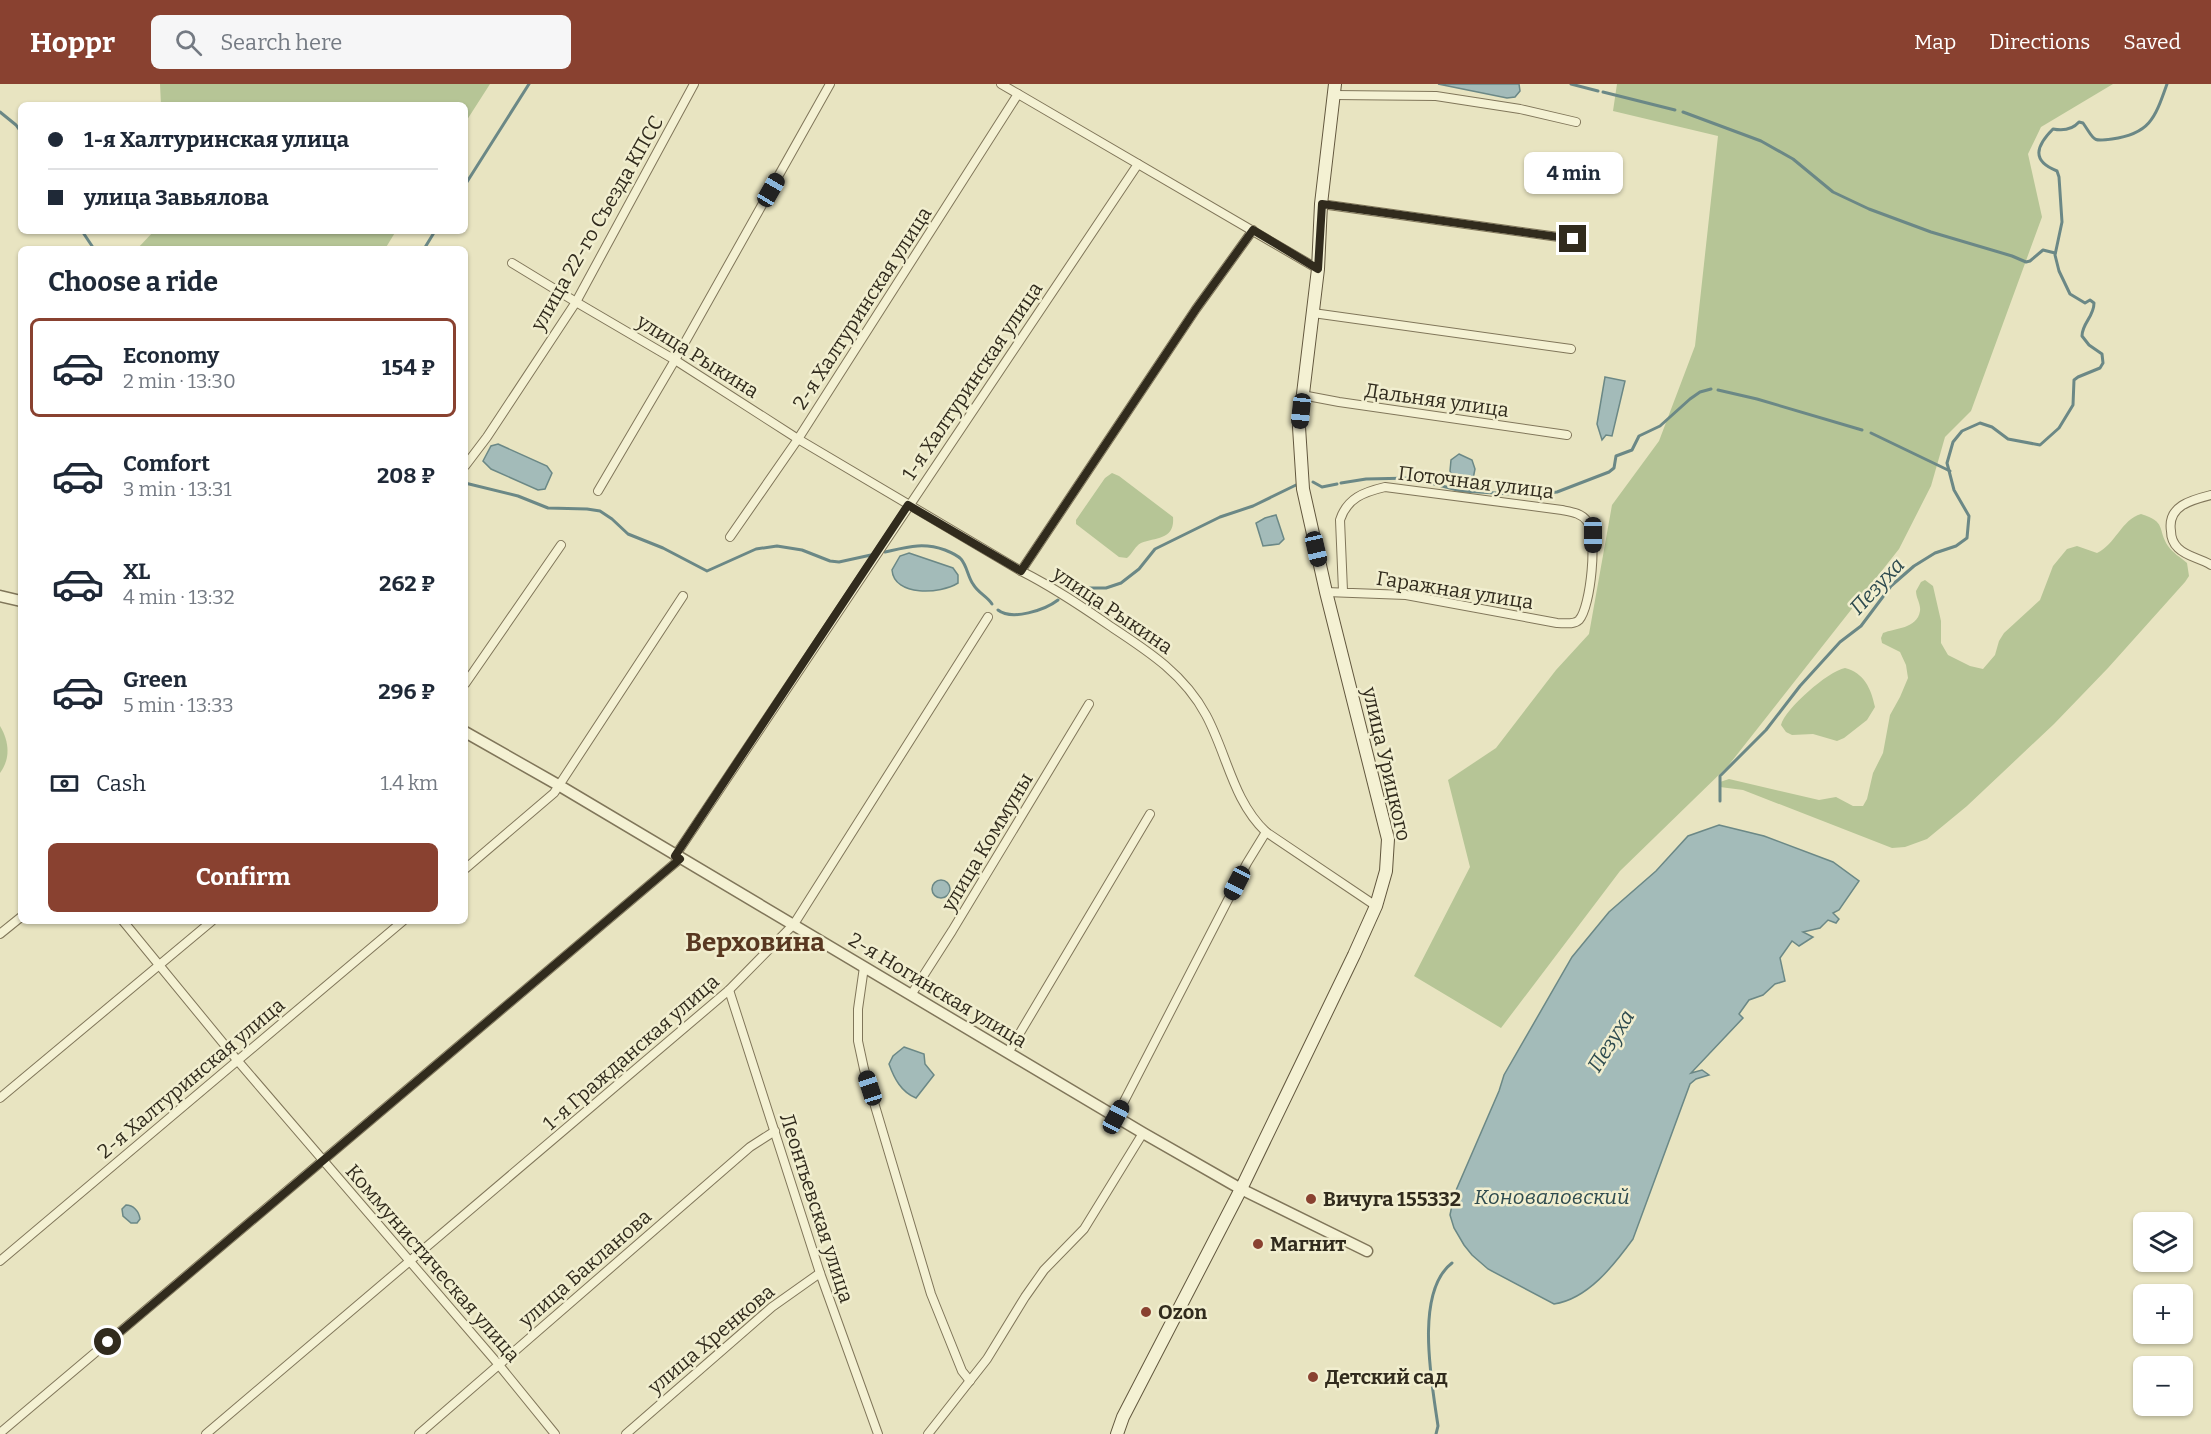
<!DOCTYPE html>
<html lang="en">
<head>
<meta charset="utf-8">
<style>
	:root { --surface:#fff; --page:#f6f6f7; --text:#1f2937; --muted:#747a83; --line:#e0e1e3; --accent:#894130 }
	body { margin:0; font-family:Bitter,serif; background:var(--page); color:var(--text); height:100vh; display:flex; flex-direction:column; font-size:22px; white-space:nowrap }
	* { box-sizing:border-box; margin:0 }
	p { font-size:20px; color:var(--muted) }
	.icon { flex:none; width:33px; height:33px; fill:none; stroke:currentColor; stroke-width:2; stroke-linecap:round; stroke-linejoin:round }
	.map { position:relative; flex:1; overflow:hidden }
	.details { position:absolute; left:18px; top:162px; width:450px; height:678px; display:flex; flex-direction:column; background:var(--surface); border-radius:9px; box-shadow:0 2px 4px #0004 }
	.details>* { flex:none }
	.banner { position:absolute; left:18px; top:18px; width:450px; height:132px; border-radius:9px; box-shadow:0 2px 4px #0004; display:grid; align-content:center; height:132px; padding:0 30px; background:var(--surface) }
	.controls { position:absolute; left:2133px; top:1128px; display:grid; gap:12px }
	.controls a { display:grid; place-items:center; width:60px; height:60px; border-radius:9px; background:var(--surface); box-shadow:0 2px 4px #0004; font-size:30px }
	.end { position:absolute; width:27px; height:27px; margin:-14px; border:8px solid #312b1d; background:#fff; box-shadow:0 0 0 3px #fff }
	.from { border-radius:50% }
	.bubble { position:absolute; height:42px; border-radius:9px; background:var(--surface); box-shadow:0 2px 4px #0004; font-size:20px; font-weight:700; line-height:42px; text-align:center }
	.car { position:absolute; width:18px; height:36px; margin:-18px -9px; border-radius:8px; box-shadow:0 0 4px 2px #0007; background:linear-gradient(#222 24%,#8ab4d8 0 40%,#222 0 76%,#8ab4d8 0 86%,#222 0) }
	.banner b { display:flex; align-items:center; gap:21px; height:57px; font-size:22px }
	.banner b+b { border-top:2px solid var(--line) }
	.banner i { width:15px; height:15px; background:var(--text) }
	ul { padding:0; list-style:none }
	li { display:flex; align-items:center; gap:18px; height:99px; margin:0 12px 9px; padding:0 18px; border:3px solid transparent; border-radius:9px }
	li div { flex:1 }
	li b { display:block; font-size:22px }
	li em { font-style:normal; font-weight:700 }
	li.current { border-color:var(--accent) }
	li>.icon { width:54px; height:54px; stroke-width:1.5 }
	h2 { padding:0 30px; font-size:27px; line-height:72px }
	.pay { display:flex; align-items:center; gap:15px; height:66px; padding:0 30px; font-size:22px }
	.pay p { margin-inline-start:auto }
	.cta { display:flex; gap:12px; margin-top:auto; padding:12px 30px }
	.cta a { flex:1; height:69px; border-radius:9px; background:var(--accent); color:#fff; font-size:24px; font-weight:700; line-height:69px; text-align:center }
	header { display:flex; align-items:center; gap:36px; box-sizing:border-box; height:84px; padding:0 30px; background:var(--accent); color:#fff }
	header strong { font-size:28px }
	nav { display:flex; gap:33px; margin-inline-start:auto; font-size:21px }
	.search { width:420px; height:54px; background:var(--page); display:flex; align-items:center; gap:15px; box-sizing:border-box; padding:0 21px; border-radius:9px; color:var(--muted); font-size:22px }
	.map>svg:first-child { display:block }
	.green { fill:#b6c596 }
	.water { fill:#a3bbb9; stroke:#6b8886; stroke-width:1.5 }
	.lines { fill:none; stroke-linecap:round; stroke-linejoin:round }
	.stream { stroke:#6b8886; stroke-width:3 }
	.minor-casing { stroke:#80765a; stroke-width:10 }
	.tertiary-casing { stroke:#80765a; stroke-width:13 }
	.secondary-casing { stroke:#62573e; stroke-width:14 }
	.minor { stroke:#f4f1d3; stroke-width:8 }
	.tertiary { stroke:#f4f1d3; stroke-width:10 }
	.secondary { stroke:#f4f1d3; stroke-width:12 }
	.route { stroke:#312b1d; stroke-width:8 }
	.poi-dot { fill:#894130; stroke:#f1eecf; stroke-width:2 }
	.labels { text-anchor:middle; stroke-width:5; stroke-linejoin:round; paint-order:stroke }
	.street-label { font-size:20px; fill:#312b1d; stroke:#f1eecf }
	.poi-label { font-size:20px; font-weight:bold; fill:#312b1d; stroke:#f1eecf; text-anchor:start }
	.water-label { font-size:21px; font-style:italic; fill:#2e4b4f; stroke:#f1eecf }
	.district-label { font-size:26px; font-weight:bold; fill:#593821; stroke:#f1eecf }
</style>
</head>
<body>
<header>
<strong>Hoppr</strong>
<div class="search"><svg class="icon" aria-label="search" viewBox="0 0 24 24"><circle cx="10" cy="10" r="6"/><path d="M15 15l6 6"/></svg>Search here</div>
<nav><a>Map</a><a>Directions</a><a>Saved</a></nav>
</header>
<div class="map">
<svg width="2211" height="1350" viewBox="0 0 2211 1350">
	<rect width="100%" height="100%" fill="#e8e4c1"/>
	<g class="green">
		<path d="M160 0H490L465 39V21H161Z"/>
		<path d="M1617 0H2113L2041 43 2028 70 2042 133 1971 327 1945 353 1931 402 1899 465 1728 682 1620 787 1501 944 1414 892 1470 783 1448 696 1496 664 1556 586 1589 550 1612 421 1659 357 1695 262 1718 52 1613 27Z"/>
		<path d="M154 147H396L385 165H137Z"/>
		<path d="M1112 389 1119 392 1173 433C1175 456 1156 453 1141 459 1135 462 1133 469 1127 474L1119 473 1076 440V436L1105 394Z"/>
		<path d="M2141 430C2167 438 2157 445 2168 462 2173 469 2180 473 2187 479L2189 492 2185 498 2108 584 2054 640 1967 722 1927 755 1905 763 1892 764 1743 706 1720 703V698L1729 695 1819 716 1836 713 1853 722H1863L1867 715 1873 689 1883 669 1890 631 1900 613 1908 594 1906 581 1900 568 1882 559 1881 554 1883 549C1895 544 1917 545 1920 527 1921 520 1916 514 1916 507L1921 498 1925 496 1933 502 1941 537V559L1948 571 1970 582 1983 585 1995 571 1999 557 2004 549 2040 516 2053 482 2067 465 2077 462 2097 469C2116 460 2121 436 2141 430Z"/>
		<path d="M1845 584C1864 589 1871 604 1875 623L1867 636 1844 654 1837 657 1813 650 1792 651 1786 648 1781 641C1785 625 1828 587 1845 584Z"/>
		<path d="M0 642C9 657 11 674 0 689Z"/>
	</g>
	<g class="water">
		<path d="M1438 0H1519L1520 7 1515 13 1507 14Z"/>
		<path d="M1605 293 1625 297 1612 352 1606 351 1602 356 1597 340Z"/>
		<path d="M498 360 547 382 552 389 545 405 538 406 491 385 483 377 491 362Z"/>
		<path d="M1459 370 1472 376 1475 385 1473 395 1466 400 1455 397 1450 387 1451 376Z"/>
		<path d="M1276 431 1284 455 1279 460 1263 462 1256 439 1265 434Z"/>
		<path d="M909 469 953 484 958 491V499C941 510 894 513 892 486L900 472Z"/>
		<path d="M1719 741 1764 752 1833 778 1859 797 1839 826 1833 829 1839 835 1836 839 1828 836 1820 844 1803 848 1813 853 1799 862 1792 857 1780 874 1785 897 1775 900 1763 911 1749 916 1739 930 1743 934 1691 989 1702 986 1709 991 1696 995 1690 1000 1633 1155C1614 1181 1588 1215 1554 1220L1488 1185 1472 1171 1464 1161 1454 1144 1450 1131 1454 1111 1499 1007 1504 991 1572 873 1609 828 1656 787 1688 752Z"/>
		<circle cx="941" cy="805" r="9"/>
		<path d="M904 963 924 970 925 980 934 991 916 1014C901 1008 894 994 889 980L893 972Z"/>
		<path d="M126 1121C133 1121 139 1127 140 1135L137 1139H131L123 1132 122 1125Z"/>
	</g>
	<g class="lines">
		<g class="stream">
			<path d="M1571 0 1598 7"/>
			<path d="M1603 8 1675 26"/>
			<path d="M0 28 16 41 21 48"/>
			<path d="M1683 28 1761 57 1793 75 1833 108 1869 125 1931 148 2012 172 2026 178 2030 177 2043 166 2055 169"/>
			<path d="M465 101 529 0"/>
			<path d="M82 147 94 165"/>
			<path d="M424 165 435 147"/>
			<path d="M1718 306 1757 315 1862 346"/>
			<path d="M1871 349 1950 387"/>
			<path d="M1313 398 1322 403 1337 400"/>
			<path d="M465 399 518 412 548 424 587 425 600 427 612 435 628 450 663 464 707 487 756 465 777 462 802 466 830 477 839 478 871 471"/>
			<path d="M1341 399 1366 395 1412 394 1461 407 1531 411 1557 408 1609 388 1614 384 1616 372 1632 366 1639 352 1660 342 1690 315 1700 308 1711 305"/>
			<path d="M885 468C907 463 923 458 945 466 950 468 957 471 961 475 967 482 968 493 973 500 978 509 987 512 992 520"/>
			<path d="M1076 507 1084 504H1106L1121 499 1139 485 1155 465 1220 433 1253 422 1296 401"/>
			<path d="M998 526C1012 537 1045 526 1058 516"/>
			<path d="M1720 717V692L1766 646 1800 602 1840 558 1861 542 1891 502 1914 482 1935 469 1956 462 1967 454 1969 432 1954 406 1947 379 1953 358 1962 347 1980 339 1992 343 2008 355 2040 361 2059 344 2073 321 2074 296 2078 293 2100 284 2103 279 2102 270 2089 261 2082 252C2082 239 2094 233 2094 219L2090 216 2085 219 2070 210 2059 187 2055 171 2062 138 2059 93 2057 87C2031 77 2036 62 2053 45 2063 47 2072 46 2079 38L2083 39C2095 56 2091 58 2112 55 2150 50 2155 34 2167 0"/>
			<path d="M1436 1350 1438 1342C1432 1300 1414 1208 1452 1179"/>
		</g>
		<g class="minor-casing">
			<g id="minor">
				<path d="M1001 0 1318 185"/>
				<path d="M1334 11 1436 12 1520 25 1576 38"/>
				<path d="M1321 120 1573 155"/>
				<path d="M512 179 576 218 675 276 798 355 1021 487C1053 503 1081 522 1110 542 1148 567 1184 590 1206 631 1227 670 1233 717 1266 748L1376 822"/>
				<path d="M1313 229 1571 265"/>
				<path d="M1302 311 1339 318 1567 351"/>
				<path d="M465 382 487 353 576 218 694 0"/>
				<path d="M598 407 675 276 830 0"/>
				<path d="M2211 411C2191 416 2167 422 2171 447 2171 453 2173 459 2178 464 2187 473 2200 474 2211 481"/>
				<path d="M730 453 798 355 1018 10"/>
				<path d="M1021 487 1196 225 1253 146"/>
				<path d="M1326 508 1406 511 1557 539C1564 539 1574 541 1579 536 1591 523 1598 450 1587 437 1581 429 1572 428 1562 426L1385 403C1364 408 1347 414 1340 436L1343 507"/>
				<path d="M465 600 561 461"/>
				<path d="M675 772 1138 80"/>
				<path d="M465 785 554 709 683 512"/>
				<path d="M123 837 237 976 499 1281 555 1350"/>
				<path d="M0 850 21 833"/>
				<path d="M864 883 858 925V957L864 985 931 1210 962 1287 970 1297"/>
				<path d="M729 906 820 1189 878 1350"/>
				<path d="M911 911 952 847 1089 620"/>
				<path d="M1008 969 1150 730"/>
				<path d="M0 1014 212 837"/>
				<path d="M1116 1033 1247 779 1266 748"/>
				<path d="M0 1177 403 837"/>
				<path d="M0 1349 680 775"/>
				<path d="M206 1350 729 906 794 840 988 533"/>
				<path d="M419 1350 750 1063 775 1047"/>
				<path d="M626 1350 772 1223 820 1189"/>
				<path d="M928 1350 987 1275 1025 1213 1044 1186 1084 1145 1143 1049"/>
			</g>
		</g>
		<g class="tertiary-casing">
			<g id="tertiary">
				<path d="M0 512 21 517"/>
				<path d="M465 648 560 702 1143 1049 1241 1105 1367 1167"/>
			</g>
		</g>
		<g class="secondary-casing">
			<path id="secondary" d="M1117 1350 1123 1333 1241 1105 1354 871 1376 822 1386 787 1388 755 1326 508 1303 405 1299 343 1318 185 1321 120 1335 0"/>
		</g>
		<use href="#minor" class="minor"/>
		<use href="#tertiary" class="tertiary"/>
		<use href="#secondary" class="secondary"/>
	</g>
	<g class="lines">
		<path class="route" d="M108 1258 680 775 675 772 908 421 1021 487 1196 225 1253 146 1318 185 1322 120 1573 155"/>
	</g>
	<g class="poi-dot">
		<circle cx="1311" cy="1115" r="6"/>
		<circle cx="1258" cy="1160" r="6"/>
		<circle cx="1146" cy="1228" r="6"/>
		<circle cx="1313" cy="1293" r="6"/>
	</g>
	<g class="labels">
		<g class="street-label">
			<text transform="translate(597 139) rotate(-60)" y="7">улица 22-го Съезда КПСС</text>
			<text transform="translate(862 224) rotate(-57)" y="7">2-я Халтуринская улица</text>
			<text transform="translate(698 272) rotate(32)" y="7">улица Рыкина</text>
			<text transform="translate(972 297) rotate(-56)" y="7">1-я Халтуринская улица</text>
			<text transform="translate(1437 316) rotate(8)" y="7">Дальняя улица</text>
			<text transform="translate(1476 398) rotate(7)" y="7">Поточная улица</text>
			<text transform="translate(1455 506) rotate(9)" y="7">Гаражная улица</text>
			<text transform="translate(1113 526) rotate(34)" y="7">улица Рыкина</text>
			<text transform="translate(1387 680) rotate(77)" y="7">улица Урицкого</text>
			<text transform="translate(987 758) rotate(-59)" y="7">улица Коммуны</text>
			<text transform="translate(938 906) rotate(31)" y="7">2-я Ногинская улица</text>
			<text transform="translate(631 968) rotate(-41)" y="7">1-я Гражданская улица</text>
			<text transform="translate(191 994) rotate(-40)" y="7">2-я Халтуринская улица</text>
			<text transform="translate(817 1124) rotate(72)" y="7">Леонтьевская улица</text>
			<text transform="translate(433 1179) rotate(49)" y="7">Коммунистическая улица</text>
			<text transform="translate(585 1184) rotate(-41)" y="7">улица Бакланова</text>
			<text transform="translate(711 1255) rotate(-40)" y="7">улица Хренкова</text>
		</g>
		<g class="poi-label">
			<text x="1323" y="1122">Вичуга 155332</text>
			<text x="1270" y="1167">Магнит</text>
			<text x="1158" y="1235">Ozon</text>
			<text x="1325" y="1300">Детский сад</text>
		</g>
		<g class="water-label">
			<text transform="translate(1877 502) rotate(-47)" y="7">Пезуха</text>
			<text transform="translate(1611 957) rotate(-58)" y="7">Пезуха</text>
			<text x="1552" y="1120">Коноваловский</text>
		</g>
		<g class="district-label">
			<text x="755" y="867">Верховина</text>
		</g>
	</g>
</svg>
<div class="controls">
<a><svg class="icon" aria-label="layers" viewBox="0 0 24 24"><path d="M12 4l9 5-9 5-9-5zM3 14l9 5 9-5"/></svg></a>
<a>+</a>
<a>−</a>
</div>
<i class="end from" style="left:108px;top:1258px"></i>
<i class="end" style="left:1573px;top:155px"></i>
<div class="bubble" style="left:1524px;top:68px;width:99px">4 min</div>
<i class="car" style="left:771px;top:106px;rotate:30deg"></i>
<i class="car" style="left:1301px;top:327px;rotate:186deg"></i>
<i class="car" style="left:1593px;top:451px;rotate:180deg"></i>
<i class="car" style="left:1316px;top:465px;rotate:167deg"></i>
<i class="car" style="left:1237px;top:799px;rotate:207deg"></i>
<i class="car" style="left:870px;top:1004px;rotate:342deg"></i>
<i class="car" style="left:1116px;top:1033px;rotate:28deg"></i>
<div class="banner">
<b><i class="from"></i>1-я Халтуринская улица</b>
<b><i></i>улица Завьялова</b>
</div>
<section class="details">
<h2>Choose a ride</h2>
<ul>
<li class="current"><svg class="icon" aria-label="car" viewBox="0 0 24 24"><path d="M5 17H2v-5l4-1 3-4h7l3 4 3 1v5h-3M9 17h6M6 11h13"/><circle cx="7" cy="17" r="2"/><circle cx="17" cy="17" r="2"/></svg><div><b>Economy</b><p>2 min · 13:30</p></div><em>154 ₽</em></li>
<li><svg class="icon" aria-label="car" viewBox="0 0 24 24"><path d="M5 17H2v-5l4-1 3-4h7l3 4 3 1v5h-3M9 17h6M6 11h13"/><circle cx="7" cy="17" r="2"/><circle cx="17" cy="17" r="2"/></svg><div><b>Comfort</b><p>3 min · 13:31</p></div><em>208 ₽</em></li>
<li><svg class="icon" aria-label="car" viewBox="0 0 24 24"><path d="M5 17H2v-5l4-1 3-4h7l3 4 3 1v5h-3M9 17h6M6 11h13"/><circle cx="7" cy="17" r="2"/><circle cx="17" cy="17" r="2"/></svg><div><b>XL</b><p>4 min · 13:32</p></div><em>262 ₽</em></li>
<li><svg class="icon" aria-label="car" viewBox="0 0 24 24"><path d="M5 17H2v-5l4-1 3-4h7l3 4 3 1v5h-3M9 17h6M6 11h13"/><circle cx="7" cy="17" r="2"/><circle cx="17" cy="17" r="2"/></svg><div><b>Green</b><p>5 min · 13:33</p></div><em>296 ₽</em></li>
</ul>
<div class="pay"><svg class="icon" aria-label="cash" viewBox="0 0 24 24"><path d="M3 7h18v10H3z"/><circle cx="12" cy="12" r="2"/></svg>Cash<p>1.4 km</p></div>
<div class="cta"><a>Confirm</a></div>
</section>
</div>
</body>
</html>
